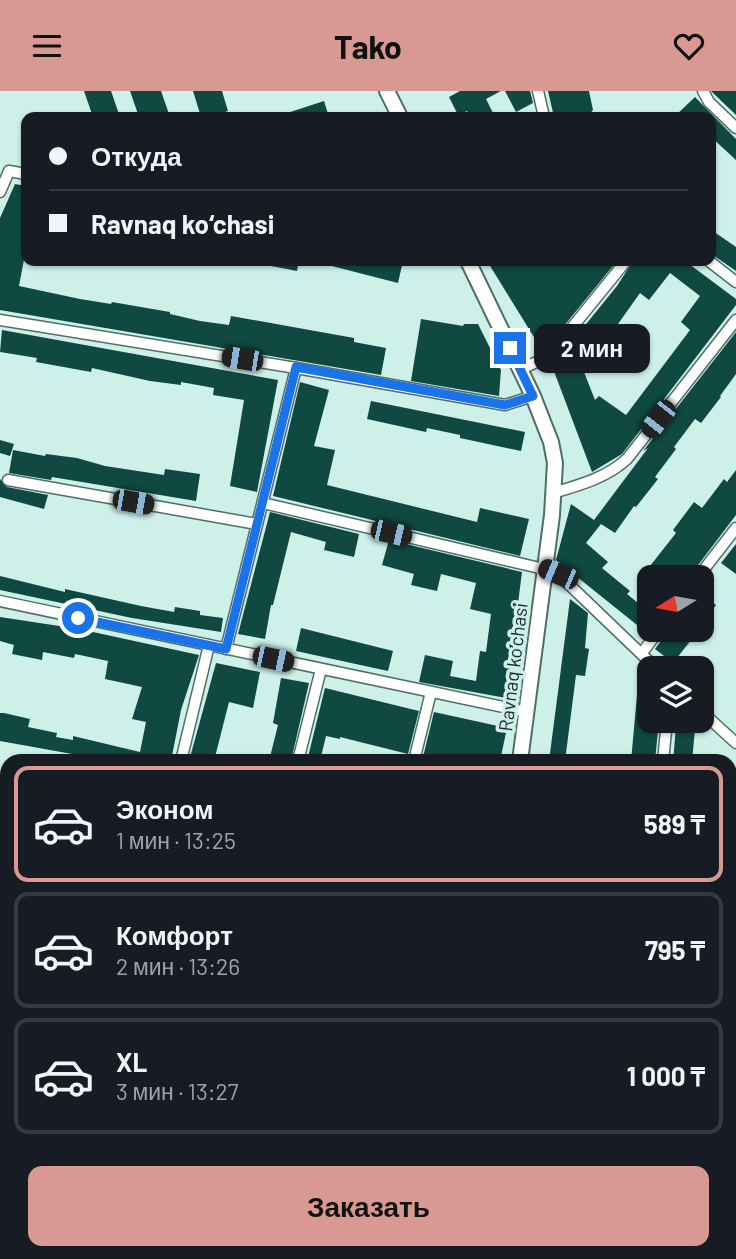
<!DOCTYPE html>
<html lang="ru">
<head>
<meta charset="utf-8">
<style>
	:root { --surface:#171b24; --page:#242831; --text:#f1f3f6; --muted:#9ea1a6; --line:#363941; --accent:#d89993 }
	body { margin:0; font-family:Barlow,sans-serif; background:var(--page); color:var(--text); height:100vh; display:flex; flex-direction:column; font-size:26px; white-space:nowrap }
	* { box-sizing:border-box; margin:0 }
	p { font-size:23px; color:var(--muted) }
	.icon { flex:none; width:38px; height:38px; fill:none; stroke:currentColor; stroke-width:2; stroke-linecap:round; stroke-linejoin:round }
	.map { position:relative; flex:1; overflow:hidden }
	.sheet { position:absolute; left:0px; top:663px; width:737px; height:506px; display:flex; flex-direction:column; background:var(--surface); border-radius:21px 21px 0 0; box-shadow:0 2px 5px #0004 }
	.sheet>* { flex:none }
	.hud { position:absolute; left:21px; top:21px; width:695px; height:154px; border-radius:14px; box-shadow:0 2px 5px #0004; display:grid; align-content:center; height:154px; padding:0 28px; background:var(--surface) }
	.needle { width:46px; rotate:259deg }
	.buttons { position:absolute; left:637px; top:474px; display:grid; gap:14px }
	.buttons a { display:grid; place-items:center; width:77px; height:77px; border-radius:14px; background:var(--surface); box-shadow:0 2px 5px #0004; font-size:35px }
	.end { position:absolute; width:32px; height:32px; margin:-16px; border:9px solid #1a73e8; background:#fff; box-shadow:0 0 0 4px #fff }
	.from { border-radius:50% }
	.bubble { position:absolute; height:49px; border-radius:14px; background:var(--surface); box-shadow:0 2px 5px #0004; font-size:23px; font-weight:700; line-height:49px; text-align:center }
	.car { position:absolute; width:21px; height:42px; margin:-21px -10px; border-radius:9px; box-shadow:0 0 5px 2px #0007; background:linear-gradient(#222 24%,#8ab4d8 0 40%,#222 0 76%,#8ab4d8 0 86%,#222 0) }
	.hud b { display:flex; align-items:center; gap:24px; height:66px; font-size:26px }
	.hud b+b { border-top:2px solid var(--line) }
	.hud i { width:18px; height:18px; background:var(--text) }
	ul { padding:12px 0 0; list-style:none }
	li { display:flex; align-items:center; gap:21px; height:116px; margin:0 14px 10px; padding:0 14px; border:4px solid var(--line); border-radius:14px }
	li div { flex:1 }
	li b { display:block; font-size:26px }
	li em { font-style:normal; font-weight:700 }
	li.on { border-color:var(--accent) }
	li>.icon { width:63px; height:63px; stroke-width:1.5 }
	.action { display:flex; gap:14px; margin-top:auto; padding:14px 28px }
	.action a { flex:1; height:80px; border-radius:14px; background:var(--accent); color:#111; font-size:28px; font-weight:700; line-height:80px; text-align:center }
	header { display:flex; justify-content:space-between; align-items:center; height:91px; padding:0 28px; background:var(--accent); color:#111; font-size:32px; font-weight:700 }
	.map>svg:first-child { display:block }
	.building { fill:#104941; fill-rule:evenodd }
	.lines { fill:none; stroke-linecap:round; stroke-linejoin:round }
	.street-casing { stroke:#4e6e68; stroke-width:13 }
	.secondary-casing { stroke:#4e6e68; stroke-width:18 }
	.street { stroke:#fff; stroke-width:10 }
	.secondary { stroke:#fff; stroke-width:14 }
	.route { stroke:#1a73e8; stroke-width:9 }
	.labels { text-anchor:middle; stroke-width:7; stroke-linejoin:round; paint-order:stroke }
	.street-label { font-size:19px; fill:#1a2825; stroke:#cdf1e9 }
</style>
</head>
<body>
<header><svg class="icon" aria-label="menu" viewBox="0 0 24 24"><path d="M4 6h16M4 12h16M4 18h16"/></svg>Tako<svg class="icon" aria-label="heart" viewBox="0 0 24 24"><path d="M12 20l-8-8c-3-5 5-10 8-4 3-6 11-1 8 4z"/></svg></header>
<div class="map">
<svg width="736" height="1168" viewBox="0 0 736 1168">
	<rect width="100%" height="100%" fill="#cdf1e9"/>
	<g class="building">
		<path d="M84 0H111L120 26H93Z"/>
		<path d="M130 0H161L169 23 159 26H139Z"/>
		<path d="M193 0H222L228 20 209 26H201Z"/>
		<path d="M460 0H501L486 8 495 26H471L467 20 458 24 449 6Z"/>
		<path d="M505 0H530L533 12 516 21Z"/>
		<path d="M548 0H589L593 19 587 26H554Z"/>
		<path d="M711 0H736V24L712 1Z"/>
		<path d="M695 6 736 48V69L710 45V26H674Z"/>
		<path d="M324 10 329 26H278V25Z"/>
		<path d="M15 93 26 95V158L19 195 80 208 111 213 112 211 170 221V223L200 230 229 234 231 225 354 247V251L386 257 381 284 0 219V127Z"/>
		<path d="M710 138 736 156V180L710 162Z"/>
		<path d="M266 170H299L297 180 266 174Z"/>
		<path d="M325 170H403L398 192 324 173Z"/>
		<path d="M487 170H617L555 246 540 256Z"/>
		<path d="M633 170H685L736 208V214L622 363 592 381 552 275 617 195ZM670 182 700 205 681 231 690 239 626 324 599 305 595 309 582 276 618 233 640 202 649 209Z"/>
		<path d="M421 228 463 235 464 233H478L501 279 499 305 411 290Z"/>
		<path d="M2 239 278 289 257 401 230 395 244 309 213 304 214 297 181 291V294L150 290 92 277 91 281 36 271 37 267 0 261Z"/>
		<path d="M736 241V283L720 305 721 306 701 332 695 328 674 356 676 358 655 386 658 388 636 416 634 415 615 442 601 433 586 452 608 471 602 477 630 500 627 503 649 521 647 542 556 469 571 413 594 429 648 357 643 360Z"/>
		<path d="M300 291 329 299 314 355 335 359 327 394 477 431 480 417 529 428 520 465 273 405Z"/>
		<path d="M371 310 525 341 521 360 460 347V344L427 337 426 341 367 328Z"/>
		<path d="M0 349 14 353 10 365 0 362Z"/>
		<path d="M13 359 45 365 46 363 77 367 105 375 164 384 165 378 200 383 196 410 52 386 51 389 9 382Z"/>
		<path d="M736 379V424L689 486H665L650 475 676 442 673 439 694 411 702 417 724 388 727 391Z"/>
		<path d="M0 388 7 396 48 404 44 418 0 406Z"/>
		<path d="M270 421 359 443 354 466 324 459 326 451 291 441 273 514H271L265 548 238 543Z"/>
		<path d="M389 449 522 481 506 607 419 591 425 564 453 570 450 585 476 590 480 560 486 561 491 523 470 518 476 492 441 483 437 500 411 494 414 483 382 474Z"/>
		<path d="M736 453V483L721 472Z"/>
		<path d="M0 485 65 501V498L141 515 174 521 175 516 200 520V524L223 527 221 541 132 527 0 499Z"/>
		<path d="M702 504 716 514 702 533Z"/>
		<path d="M570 508 588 522 585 557 589 558 585 585 576 584 565 670H549Z"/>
		<path d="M0 526 79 538 199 564 181 619 171 670H111L0 650V622H4L30 628 28 636 57 642 56 646 73 649V645L140 661 146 631 132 628 142 596 105 588 108 570 75 563 74 567 43 561 42 569 12 563 14 554 0 550Z"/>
		<path d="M301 537 393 560 388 580 296 560Z"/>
		<path d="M669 539H699L673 572 655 558Z"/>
		<path d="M216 572 260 581 253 617 229 611 214 670H189Z"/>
		<path d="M281 587 309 592 291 670H269L278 634 273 632Z"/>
		<path d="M638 593 649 594V630H659L655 670H631Z"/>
		<path d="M325 597 419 620 408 663 340 646V648L326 645 320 670H307Z"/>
		<path d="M434 621 507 637 500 670H422Z"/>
		<path d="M676 636 695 638 692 670H673Z"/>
	</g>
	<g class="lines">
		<g class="street-casing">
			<g id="street">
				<path d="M538 0 544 26"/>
				<path d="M703 0 709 11 736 37"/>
				<path d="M0 101 9 80 26 83"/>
				<path d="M709 170 736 191"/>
				<path d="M0 229 296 277 505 314 533 305"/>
				<path d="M521 278 548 266 626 170"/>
				<path d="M8 389 257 433"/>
				<path d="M553 402C580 394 606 387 627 368L736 229"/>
				<path d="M263 412 544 478 558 483 657 578"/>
				<path d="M698 486 736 437"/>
				<path d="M0 510 527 621"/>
				<path d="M226 558 296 277"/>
				<path d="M642 562 659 539"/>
				<path d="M702 621 736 652"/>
				<path d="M181 670 209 554"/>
				<path d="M298 670 321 578"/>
				<path d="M414 670 431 601"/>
				<path d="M663 670 667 630"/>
				<path d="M0 742 7 741"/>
				<path d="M730 931 736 926"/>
				<path d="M0 949 7 947"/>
				<path d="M0 1062 7 1060"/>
				<path d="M0 1080 7 1110"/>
				<path d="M19 1162 21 1168"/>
				<path d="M325 1162 327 1168"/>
				<path d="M630 1168 631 1162"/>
			</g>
		</g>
		<g class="secondary-casing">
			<g id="secondary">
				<path d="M387 0 400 26"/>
				<path d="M468 170 533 305 551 351 555 372 552 424 520 670"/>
				<path d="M448 1168 449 1162"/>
			</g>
		</g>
		<use href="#street" class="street"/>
		<use href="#secondary" class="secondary"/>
	</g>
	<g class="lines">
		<path class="route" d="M78 527 226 558 296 276 505 314 533 305 510 257"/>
	</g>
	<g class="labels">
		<g class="street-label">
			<text transform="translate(513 576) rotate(-83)" y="7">Ravnaq ko‘chasi</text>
		</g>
	</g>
</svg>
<div class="buttons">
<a><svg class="needle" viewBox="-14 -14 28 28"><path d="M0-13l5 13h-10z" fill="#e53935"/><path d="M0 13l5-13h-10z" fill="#9ea1a6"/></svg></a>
<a><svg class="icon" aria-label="layers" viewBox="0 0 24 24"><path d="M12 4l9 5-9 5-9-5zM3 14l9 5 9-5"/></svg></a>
</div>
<i class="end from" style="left:78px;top:527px"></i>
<i class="end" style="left:510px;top:257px"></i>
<div class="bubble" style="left:534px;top:233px;width:116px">2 мин</div>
<i class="car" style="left:242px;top:268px;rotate:279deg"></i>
<i class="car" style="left:658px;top:328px;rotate:218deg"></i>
<i class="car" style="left:133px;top:411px;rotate:100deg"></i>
<i class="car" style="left:391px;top:442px;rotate:103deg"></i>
<i class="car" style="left:558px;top:483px;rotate:293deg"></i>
<i class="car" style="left:273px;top:568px;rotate:102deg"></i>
<div class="hud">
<b><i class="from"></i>Откуда</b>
<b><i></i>Ravnaq ko‘chasi</b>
</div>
<section class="sheet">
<ul>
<li class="on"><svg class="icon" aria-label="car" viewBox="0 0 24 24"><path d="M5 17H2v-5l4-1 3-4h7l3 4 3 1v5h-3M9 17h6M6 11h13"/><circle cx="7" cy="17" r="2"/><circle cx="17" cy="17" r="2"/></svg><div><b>Эконом</b><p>1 мин · 13:25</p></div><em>589 ₸</em></li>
<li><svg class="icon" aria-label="car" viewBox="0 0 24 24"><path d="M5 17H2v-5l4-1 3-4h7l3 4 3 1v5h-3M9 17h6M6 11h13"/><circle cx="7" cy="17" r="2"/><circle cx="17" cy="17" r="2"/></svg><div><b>Комфорт</b><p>2 мин · 13:26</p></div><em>795 ₸</em></li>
<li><svg class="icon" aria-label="car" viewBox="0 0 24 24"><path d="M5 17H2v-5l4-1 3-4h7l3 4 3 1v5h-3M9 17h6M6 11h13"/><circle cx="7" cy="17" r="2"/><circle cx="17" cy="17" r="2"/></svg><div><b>XL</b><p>3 мин · 13:27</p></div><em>1 000 ₸</em></li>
</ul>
<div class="action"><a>Заказать</a></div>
</section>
</div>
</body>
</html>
